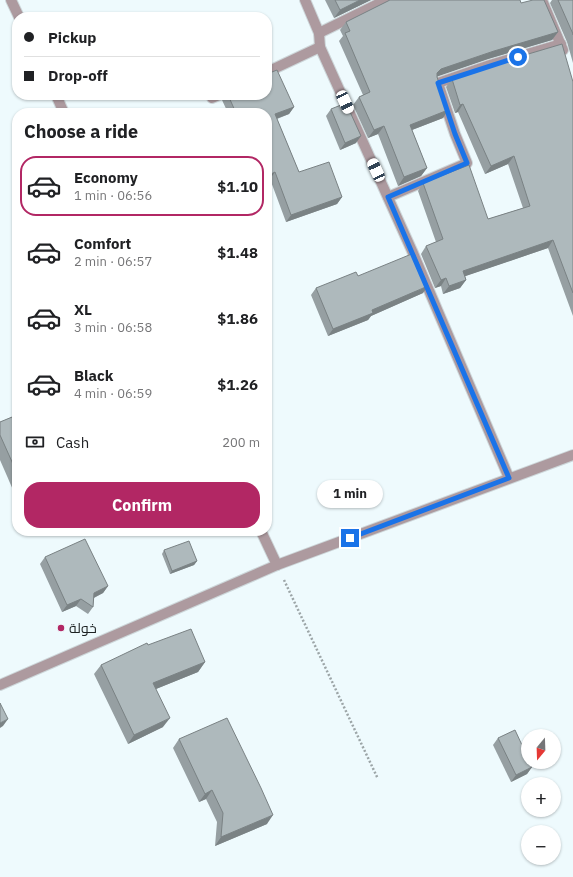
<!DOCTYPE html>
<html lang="en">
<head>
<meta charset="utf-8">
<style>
	:root { --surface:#fff; --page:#f6f6f6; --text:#202124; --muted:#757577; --line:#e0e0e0; --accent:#b22764 }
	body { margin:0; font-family:"IBM Plex Sans",Cairo,sans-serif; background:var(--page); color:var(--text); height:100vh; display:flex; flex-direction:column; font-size:15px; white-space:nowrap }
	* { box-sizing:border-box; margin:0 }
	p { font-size:13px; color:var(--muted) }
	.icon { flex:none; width:22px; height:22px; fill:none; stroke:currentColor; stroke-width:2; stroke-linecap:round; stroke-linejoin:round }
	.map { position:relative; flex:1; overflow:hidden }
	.details { position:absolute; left:12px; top:108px; width:260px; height:428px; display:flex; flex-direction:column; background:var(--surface); border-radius:16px; box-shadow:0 1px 3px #0004 }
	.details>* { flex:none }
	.banner { position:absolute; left:12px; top:12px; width:260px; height:88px; border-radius:16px; box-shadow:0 1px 3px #0004; display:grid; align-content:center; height:88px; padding:0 12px; background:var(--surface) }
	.needle { width:26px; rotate:199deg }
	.tools { position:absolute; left:521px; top:729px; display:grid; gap:8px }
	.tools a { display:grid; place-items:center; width:40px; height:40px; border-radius:50%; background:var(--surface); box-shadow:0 1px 3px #0004; font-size:20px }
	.end { position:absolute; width:18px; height:18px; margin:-9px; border:5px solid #1a73e8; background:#fff; box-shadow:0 0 0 2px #fff }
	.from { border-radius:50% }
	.bubble { position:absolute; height:28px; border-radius:14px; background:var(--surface); box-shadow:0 1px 3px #0004; font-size:13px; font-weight:700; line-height:28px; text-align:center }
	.car { position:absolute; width:12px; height:24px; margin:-12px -6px; border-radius:5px; box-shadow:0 0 3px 1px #0007; background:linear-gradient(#fff 24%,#345 0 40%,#fff 0 76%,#345 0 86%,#fff 0) }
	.banner b { display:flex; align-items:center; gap:14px; height:38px; font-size:15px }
	.banner b+b { border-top:1px solid var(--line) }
	.banner i { width:10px; height:10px; background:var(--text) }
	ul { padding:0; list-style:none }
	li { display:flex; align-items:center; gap:12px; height:60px; margin:0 8px 6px; padding:0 4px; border:2px solid transparent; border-radius:16px }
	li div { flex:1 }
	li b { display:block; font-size:15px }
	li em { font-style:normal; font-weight:700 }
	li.on { border-color:var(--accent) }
	li>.icon { width:36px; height:36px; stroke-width:1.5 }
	h2 { padding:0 12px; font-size:18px; line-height:48px }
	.pay { display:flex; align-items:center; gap:10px; height:44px; padding:0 12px; font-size:15px }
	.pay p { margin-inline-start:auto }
	.cta { display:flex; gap:8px; margin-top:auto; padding:8px 12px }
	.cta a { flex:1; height:46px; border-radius:16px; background:var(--accent); color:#fff; font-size:16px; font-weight:700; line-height:46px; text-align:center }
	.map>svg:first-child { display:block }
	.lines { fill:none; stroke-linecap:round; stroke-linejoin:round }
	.minor-casing { stroke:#cdd7da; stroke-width:12 }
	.path { stroke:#9ca5a7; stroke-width:2.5; stroke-dasharray:2 2; stroke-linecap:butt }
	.minor { stroke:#ad9a9f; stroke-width:10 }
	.wall { fill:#969fa2 }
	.shaded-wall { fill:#7a8284 }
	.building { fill:#aeb9bc; stroke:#7a8284 }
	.route { stroke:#1a73e8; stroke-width:5 }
	.poi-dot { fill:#b22764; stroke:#eefafd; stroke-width:1.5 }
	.labels { text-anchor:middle; stroke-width:3; stroke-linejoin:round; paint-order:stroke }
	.poi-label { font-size:14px; fill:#1d2223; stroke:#eefafd; text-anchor:start }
</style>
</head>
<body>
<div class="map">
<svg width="573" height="877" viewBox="0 0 573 877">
	<rect width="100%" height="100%" fill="#eefafd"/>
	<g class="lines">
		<g class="minor-casing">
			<g id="minor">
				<path d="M11 0 19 17"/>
				<path d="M305 0 319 33 320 47 413 253 509 478"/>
				<path d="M542 0 563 50"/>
				<path d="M319 33 384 1"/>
				<path d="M267 72 320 47"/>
				<path d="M56 95 64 113"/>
				<path d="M212 98 219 95"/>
				<path d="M388 197 467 163 455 134 438 83 490 65 561 44"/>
				<path d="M261 531 277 565"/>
				<path d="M0 685 277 565 573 455"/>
			</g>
		</g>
		<path class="path" d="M284 580 378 779"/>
		<use href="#minor" class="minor"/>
	</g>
	<g class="wall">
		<path d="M325 0H371L334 18Z"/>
		<path d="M552 0H573V63L567 42 550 3Z"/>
		<path d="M521 3 558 32 552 40 488 59 437 76 448 110 443 118 412 130 427 168 421 176 398 186 378 134 368 138 353 105 359 97 363 95 339 41 343 36 340 30 346 22Z"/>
		<path d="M452 79 573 82V316L548 248 465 276 466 280 460 288 443 294 441 286 435 288 421 254 426 246 436 242 418 191 423 183 488 219 523 208 508 164 485 174 458 112 455 113 446 87Z"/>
		<path d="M226 95H267L294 107 289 114 277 119 299 172 342 197 337 204 286 222 270 179 267 113H228L222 100Z"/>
		<path d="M331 109 356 143 340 150 326 116Z"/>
		<path d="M358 276 423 293 371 316 368 320 328 336 311 295 316 288Z"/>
		<path d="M17 415V499L0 460V422Z"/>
		<path d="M164 550 197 561 194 565 170 574 162 554Z"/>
		<path d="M45 557 108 586 103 593 94 598 93 607 88 614 76 606 62 612 40 564Z"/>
		<path d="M148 645 205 662 198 672 156 689 163 727 128 744 94 674 101 665Z"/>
		<path d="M498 738 532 767 527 774 511 782 493 745Z"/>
		<path d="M179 739 267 824 215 846 217 822 206 799 199 802 173 748Z"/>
	</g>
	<g class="shaded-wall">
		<path d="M360 0H371L334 18 340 10Z"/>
		<path d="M558 32 552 40 488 59 436 77 437 73 441 69 494 51Z"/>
		<path d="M463 104 458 112 455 113 460 105Z"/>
		<path d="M294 107 289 114 270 121 275 114Z"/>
		<path d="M448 110 443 118 404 133 410 125Z"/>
		<path d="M384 126 378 134 368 138 374 130Z"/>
		<path d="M361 136 356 143 340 150 345 143Z"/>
		<path d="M514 156 508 164 485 174 491 166Z"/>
		<path d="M427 168 421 176 398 186 404 177Z"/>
		<path d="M275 172 270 179 267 181V176Z"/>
		<path d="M342 197 337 204 286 222 291 215Z"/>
		<path d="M553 240 548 248 457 279 463 271Z"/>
		<path d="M446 278 441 286 435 288 441 280Z"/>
		<path d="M466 280 460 288 443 294 449 286Z"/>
		<path d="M428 286 423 293 371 316 368 320 328 336 333 329 372 310Z"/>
		<path d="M197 561 194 565 170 574 172 571Z"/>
		<path d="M108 586 103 593 89 600 94 593Z"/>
		<path d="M81 599 76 606 62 612 67 605Z"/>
		<path d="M205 662 198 672 146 693 153 683Z"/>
		<path d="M170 718 163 727 128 744 134 735Z"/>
		<path d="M8 719 3 726 0 728V723Z"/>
		<path d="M532 767 527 774 511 782 516 775Z"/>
		<path d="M212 790 206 799 199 802 205 794Z"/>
		<path d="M273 815 267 824 215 846 221 837Z"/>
	</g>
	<g class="building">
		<path d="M335 0H360L340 10Z"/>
		<path d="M390 0H520L521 3 533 0H544L558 32 494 51 441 69 437 73V77L448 110 410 125 427 168 404 177 384 126 374 130 359 97 370 92 345 33 350 31 346 22Z"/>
		<path d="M558 0H573V35V34Z"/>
		<path d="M562 44 573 82V293L553 240 463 271 466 280 449 286 446 278 441 280 426 246 443 239 423 183 469 165 488 219 530 206 514 156 491 166 463 104 460 105 452 79 498 63Z"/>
		<path d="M277 70 294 107 275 114 299 172 329 162 342 197 291 215 275 172 267 176V113H236L228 95H267V74Z"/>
		<path d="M346 103 361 136 345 143 331 109Z"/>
		<path d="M414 253 428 286 372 310 373 313 333 329 316 288 356 272 358 276Z"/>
		<path d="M17 415V473L0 435V422Z"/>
		<path d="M85 539 108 586 94 593 93 607 81 599 67 605 45 557Z"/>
		<path d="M189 541 197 561 172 571 164 550Z"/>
		<path d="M191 629 205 662 153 683 170 718 134 735 101 665 147 643 148 645Z"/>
		<path d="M0 703 8 719 0 723Z"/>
		<path d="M227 718 261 788 273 815 221 837 223 813 212 790 205 794 179 739Z"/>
		<path d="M515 730 528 758V762H530L532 767 516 775 498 738Z"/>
	</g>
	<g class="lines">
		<path class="route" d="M350 538 509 478 388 197 467 163 455 134 438 83 518 57"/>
	</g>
	<circle class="poi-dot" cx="61" cy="628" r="4"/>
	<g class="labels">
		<g class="poi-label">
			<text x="69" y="633">خولة</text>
		</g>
	</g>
</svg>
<div class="tools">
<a><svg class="needle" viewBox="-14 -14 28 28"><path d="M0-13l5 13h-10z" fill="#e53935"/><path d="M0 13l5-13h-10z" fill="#757577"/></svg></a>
<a>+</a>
<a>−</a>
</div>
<i class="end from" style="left:518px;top:57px"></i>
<i class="end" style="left:350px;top:538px"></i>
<div class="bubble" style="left:317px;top:480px;width:66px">1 min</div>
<i class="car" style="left:345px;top:102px;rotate:155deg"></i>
<i class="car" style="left:376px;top:170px;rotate:335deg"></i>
<div class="banner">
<b><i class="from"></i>Pickup</b>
<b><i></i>Drop-off</b>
</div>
<section class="details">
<h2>Choose a ride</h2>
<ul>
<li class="on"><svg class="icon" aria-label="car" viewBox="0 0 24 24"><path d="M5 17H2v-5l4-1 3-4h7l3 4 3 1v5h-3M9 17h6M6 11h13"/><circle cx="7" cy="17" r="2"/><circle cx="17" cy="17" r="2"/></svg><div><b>Economy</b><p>1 min · 06:56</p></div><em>$1.10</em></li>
<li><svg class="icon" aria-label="car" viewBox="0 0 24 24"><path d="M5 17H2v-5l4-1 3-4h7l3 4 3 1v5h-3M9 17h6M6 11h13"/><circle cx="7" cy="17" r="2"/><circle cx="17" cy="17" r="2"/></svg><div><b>Comfort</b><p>2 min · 06:57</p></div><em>$1.48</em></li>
<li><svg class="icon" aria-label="car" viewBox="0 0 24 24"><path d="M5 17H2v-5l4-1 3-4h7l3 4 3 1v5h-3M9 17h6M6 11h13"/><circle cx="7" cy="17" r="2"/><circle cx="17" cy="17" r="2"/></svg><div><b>XL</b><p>3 min · 06:58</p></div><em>$1.86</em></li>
<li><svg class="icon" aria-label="car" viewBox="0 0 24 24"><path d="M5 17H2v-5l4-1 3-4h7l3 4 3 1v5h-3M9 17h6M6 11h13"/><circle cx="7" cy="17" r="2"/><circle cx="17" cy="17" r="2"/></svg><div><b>Black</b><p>4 min · 06:59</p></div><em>$1.26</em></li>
</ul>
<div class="pay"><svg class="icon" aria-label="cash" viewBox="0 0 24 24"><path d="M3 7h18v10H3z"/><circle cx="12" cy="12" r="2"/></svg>Cash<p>200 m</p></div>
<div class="cta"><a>Confirm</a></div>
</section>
</div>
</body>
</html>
